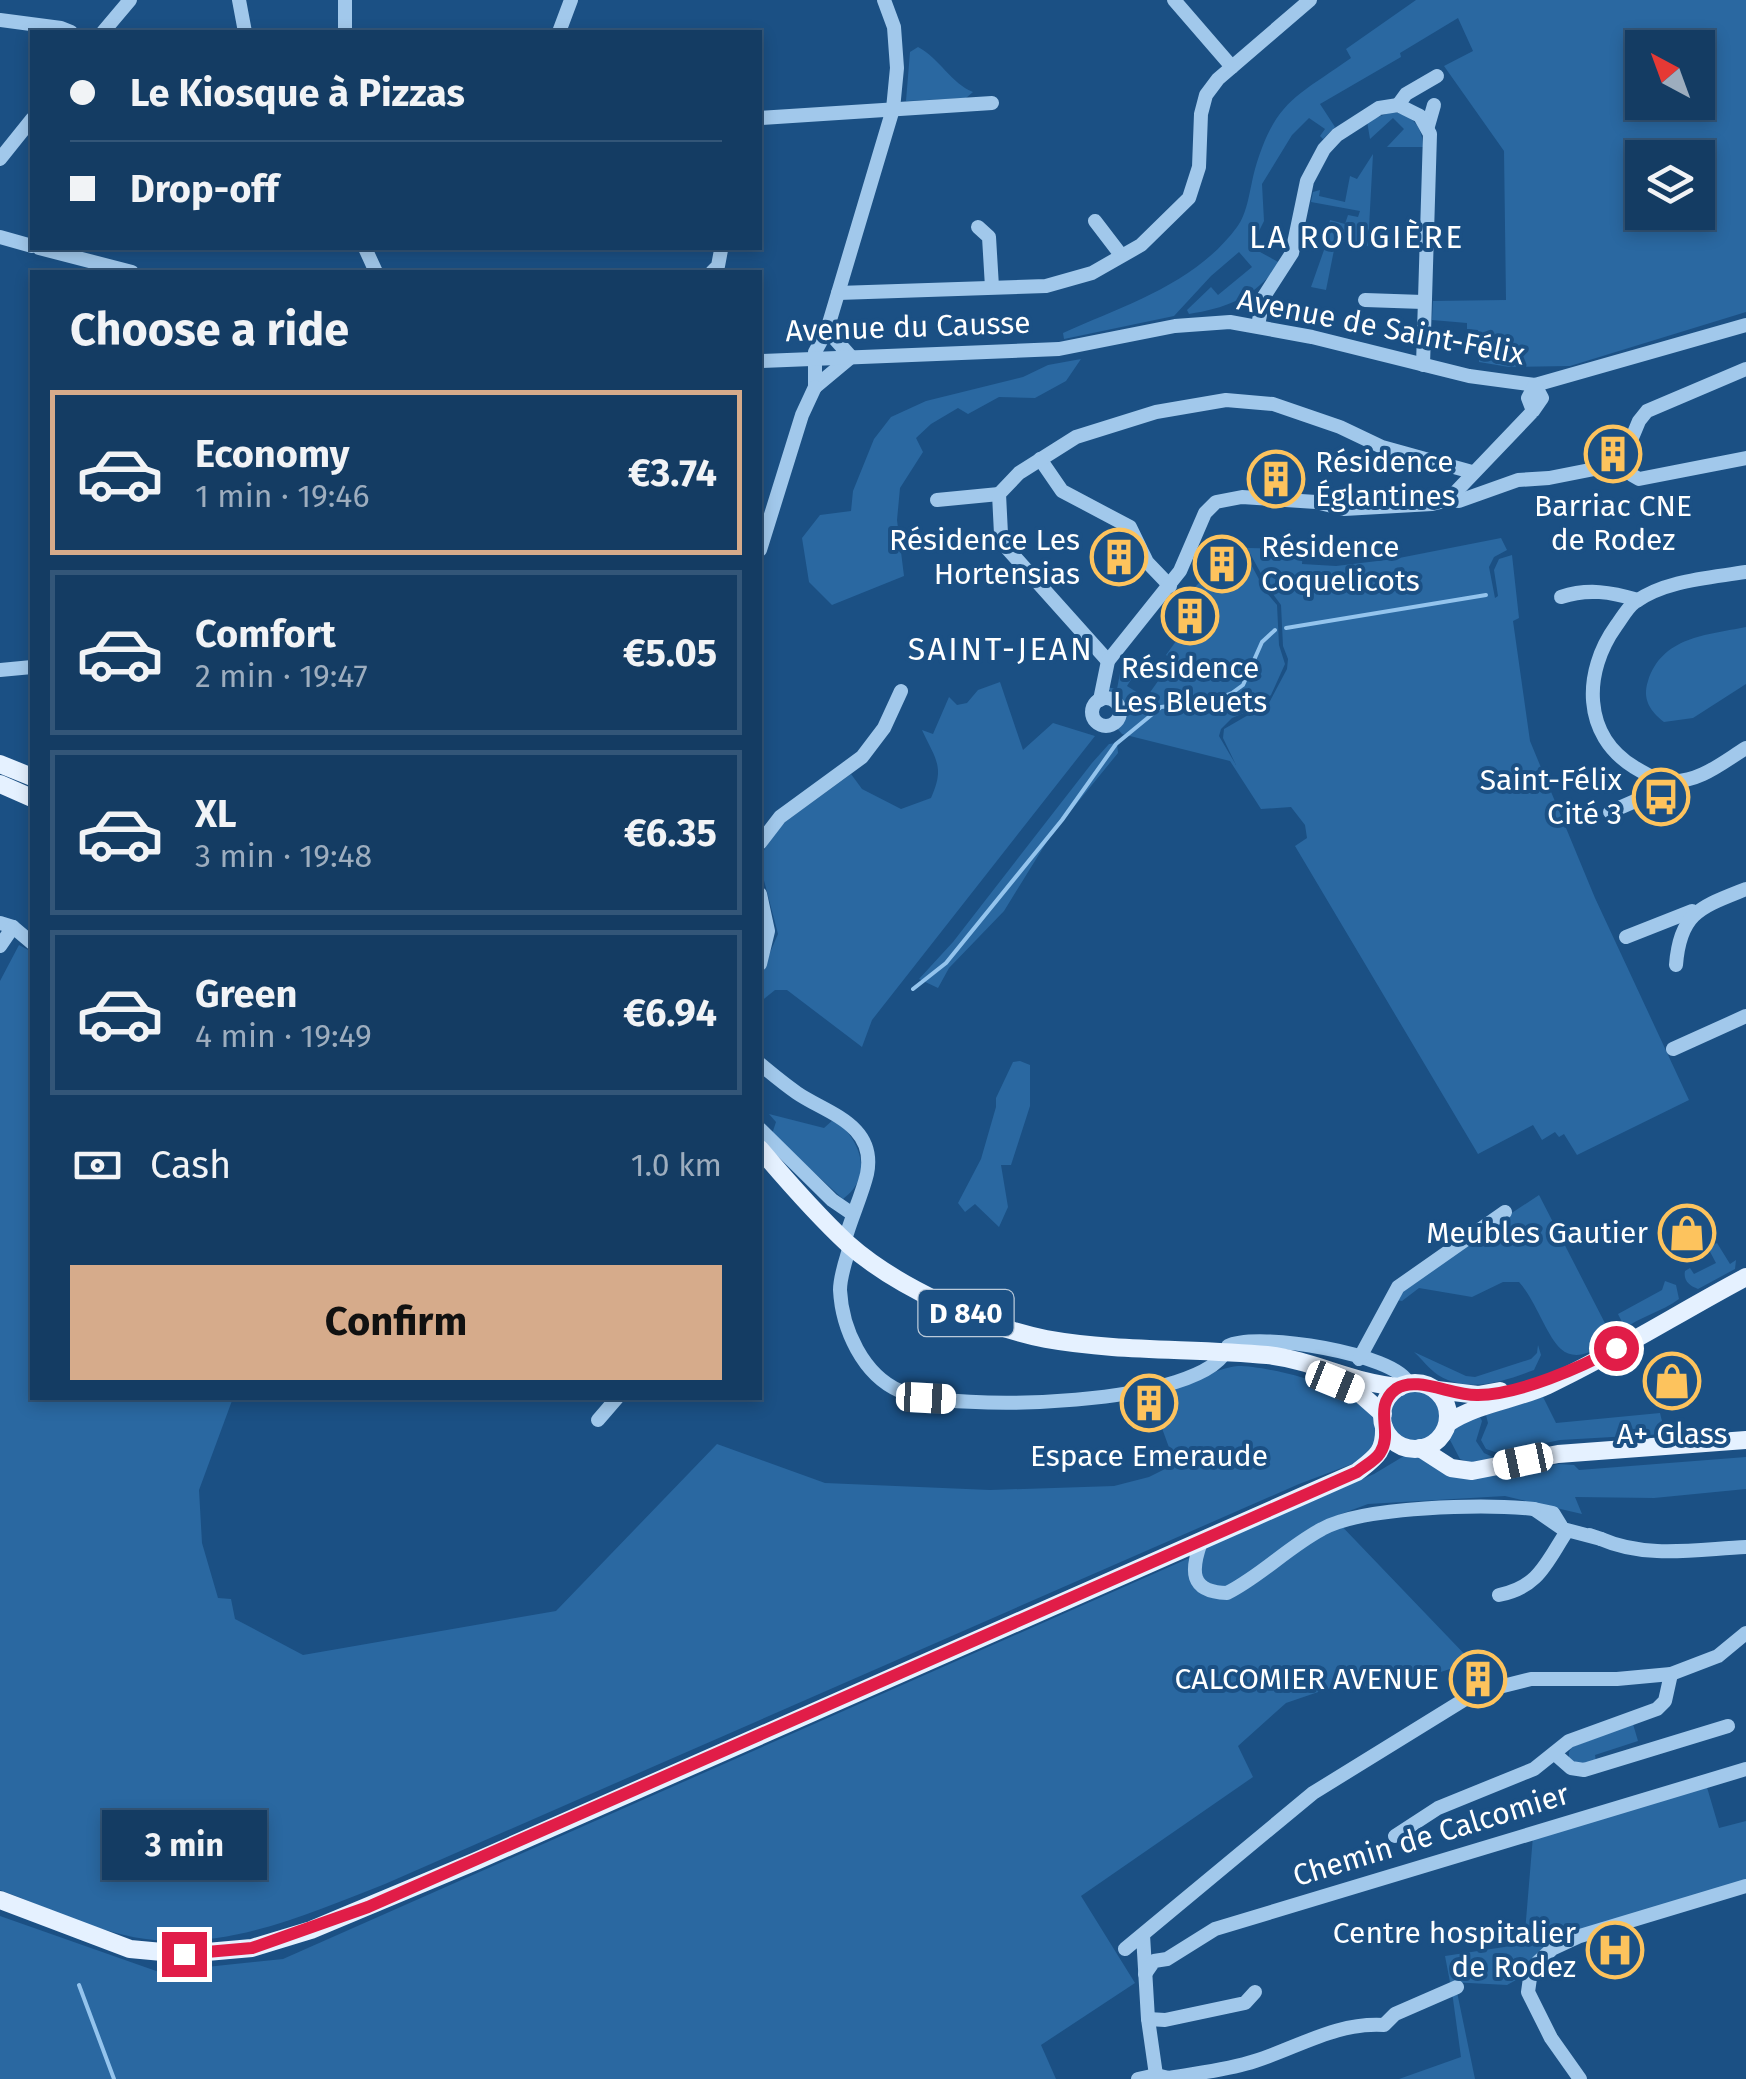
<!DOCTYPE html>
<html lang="en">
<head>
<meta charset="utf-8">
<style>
	:root { --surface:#143c63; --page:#21476c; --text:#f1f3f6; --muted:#9dadbe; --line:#335678; --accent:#d6ab8b }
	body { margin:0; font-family:"Fira Sans",sans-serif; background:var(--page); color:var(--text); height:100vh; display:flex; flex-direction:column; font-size:38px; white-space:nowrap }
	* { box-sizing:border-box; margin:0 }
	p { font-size:32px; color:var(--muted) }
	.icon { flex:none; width:55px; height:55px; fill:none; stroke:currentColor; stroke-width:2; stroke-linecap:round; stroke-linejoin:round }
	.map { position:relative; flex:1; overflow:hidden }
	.side { position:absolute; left:30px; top:270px; width:732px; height:1130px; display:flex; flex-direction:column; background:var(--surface); border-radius:0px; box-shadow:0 5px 15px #0003,0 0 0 2px var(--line) }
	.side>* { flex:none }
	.banner { position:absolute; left:30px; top:30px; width:732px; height:220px; border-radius:0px; box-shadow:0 5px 15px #0003,0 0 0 2px var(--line); display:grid; align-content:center; height:220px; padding:0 40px; background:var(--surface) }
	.needle { width:65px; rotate:319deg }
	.fabs { position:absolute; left:1625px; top:30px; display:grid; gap:20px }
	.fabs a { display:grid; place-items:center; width:90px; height:90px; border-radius:0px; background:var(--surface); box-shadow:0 5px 15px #0003,0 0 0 2px var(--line); font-size:50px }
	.end { position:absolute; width:45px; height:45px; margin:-22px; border:12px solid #e11d48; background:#fff; box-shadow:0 0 0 5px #fff }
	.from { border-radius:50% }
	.bubble { position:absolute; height:70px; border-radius:0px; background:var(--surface); box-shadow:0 5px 15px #0003,0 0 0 2px var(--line); font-size:32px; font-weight:700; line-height:70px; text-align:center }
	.car { position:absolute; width:30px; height:60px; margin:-30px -15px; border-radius:12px; box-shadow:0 0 8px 2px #0007; background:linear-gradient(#fff 24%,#345 0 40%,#fff 0 76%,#345 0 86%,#fff 0) }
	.banner b { display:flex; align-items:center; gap:35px; height:95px; font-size:38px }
	.banner b+b { border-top:2px solid var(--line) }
	.banner i { width:25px; height:25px; background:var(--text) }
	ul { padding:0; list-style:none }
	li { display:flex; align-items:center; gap:30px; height:165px; margin:0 20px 15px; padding:0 20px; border:5px solid var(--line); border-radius:0px }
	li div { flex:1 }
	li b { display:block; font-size:38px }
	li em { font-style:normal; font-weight:700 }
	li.current { border-color:var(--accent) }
	li>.icon { width:90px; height:90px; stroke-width:1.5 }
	h2 { padding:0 40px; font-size:45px; line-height:120px }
	.pay { display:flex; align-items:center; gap:25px; height:110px; padding:0 40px; font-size:38px }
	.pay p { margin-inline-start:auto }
	.action { display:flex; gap:20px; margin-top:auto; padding:20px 40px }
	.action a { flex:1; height:115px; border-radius:0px; background:var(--accent); color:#111; font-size:40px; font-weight:700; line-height:115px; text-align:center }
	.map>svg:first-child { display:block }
	.green { fill:#2a68a1; fill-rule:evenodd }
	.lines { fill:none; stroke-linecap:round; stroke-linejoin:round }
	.stream { stroke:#94c4ed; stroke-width:4 }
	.minor { stroke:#a1c8eb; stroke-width:14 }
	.major { stroke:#e5f1ff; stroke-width:18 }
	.route { stroke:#e11d48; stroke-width:12 }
	.labels { text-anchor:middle; stroke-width:8; stroke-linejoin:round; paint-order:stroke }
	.shield { fill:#1b5084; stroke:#bbcada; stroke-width:2.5 }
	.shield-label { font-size:28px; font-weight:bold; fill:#fff }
	.street-label { font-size:30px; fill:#fff; stroke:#1b5084 }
	.poi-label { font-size:30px; fill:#fff; stroke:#1b5084; text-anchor:end }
	.neighbourhood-label { font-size:32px; letter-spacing:2.5px; fill:#fff; stroke:#1b5084 }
</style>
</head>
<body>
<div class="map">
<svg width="1746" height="2079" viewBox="0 0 1746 2079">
	<rect width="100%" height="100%" fill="#1b5084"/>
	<g class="green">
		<path d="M1416 0H1746V312L1570 366 1509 367 1479 362 1478 330 1467 329V323L1432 320 1433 301 1506 300 1504 151 1444 66 1473 51 1458 18 1400 53 1401 57 1320 104 1335 127 1323 139 1320 136 1325 129 1309 118 1292 135 1262 184 1264 221 1251 247 1280 263C1256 296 1229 308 1189 314L1187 310 1211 287 1218 295 1252 267 1239 252 1211 276 1174 316 1064 339 1063 333C1125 305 1195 284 1237 227 1248 213 1250 187 1255 169 1275 101 1296 97 1351 58L1346 49ZM1642 48H1698V102H1642ZM1642 158H1698V212H1642Z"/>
		<path d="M918 47C939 58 952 84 973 92L966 98 906 101 910 52Z"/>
		<path d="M1392 112C1412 114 1423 127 1423 147H1387L1404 129 1393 118 1370 139 1367 121Z"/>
		<path d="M1373 154 1368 246 1336 240 1326 290 1311 287 1324 250 1320 237H1326L1330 220 1345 224 1348 215 1358 217 1360 211 1311 202 1313 192 1320 190 1319 196 1345 202 1350 176 1357 179Z"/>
		<path d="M1081 359 1066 381 1035 398 999 397 968 414 958 408 931 424 916 438 923 452 900 488 897 520 904 576 832 605 809 582 802 538 820 515 851 511 853 491 874 439 891 417 926 401 1023 377 1048 365Z"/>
		<path d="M1501 538 1507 550 1494 557 1489 567 1495 598 1498 596 1494 570 1499 559 1512 555 1519 618 1513 621 1530 741 1595 898 1689 1100 1577 1155 1564 1134 1559 1137 1555 1132 1542 1140 1533 1125 1478 1154 1295 846 1307 838 1305 825 1291 807 1261 809 1230 761 1122 734 1116 727 1125 714 1119 699 1106 687 1117 689 1120 673 1132 658 1139 667 1127 686 1146 698 1173 660 1166 655 1179 637 1186 641 1211 605 1191 591 1202 580 1224 589 1242 548 1266 592 1277 605 1279 645 1285 664 1271 695 1253 709 1232 718 1221 729 1219 736 1236 765 1223 738 1224 729 1269 703 1287 669 1288 659 1283 646 1281 605 1270 590 1247 548 1303 549 1302 564 1336 566 1394 559Z"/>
		<path d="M1746 627V684L1693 718 1664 722C1650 711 1642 699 1648 681 1662 637 1706 635 1746 627Z"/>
		<path d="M1000 682 1023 750 1053 723 1095 736 872 1020 862 1047 787 990H775L760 1002V976L778 934 761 869 762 854 770 839 785 822 851 774 862 789 901 809 931 798C945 767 936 760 922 730L933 734 949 697 957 705 967 703 978 690Z"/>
		<path d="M1117 743 1118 753 1051 835 1004 911 949 968 938 988 919 979 953 942 1092 763 1109 744Z"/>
		<path d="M19 945 32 952V1398H233L199 1490 202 1543 218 1598 231 1599 235 1619 303 1655 556 1611 717 1444 825 1483 990 1490 1114 1486 1149 1477 1175 1464 1151 1398C1175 1391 1217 1367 1238 1366 1270 1366 1367 1389 1377 1422 1381 1436 1375 1446 1368 1458L1299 1484 385 1884C313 1912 234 1948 154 1940 101 1935 49 1908 0 1890V981Z"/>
		<path d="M1020 1061 1030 1065V1106L1011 1165H1001L1008 1207 999 1227 975 1204 965 1212 958 1203 981 1159 996 1107V1098L1013 1062Z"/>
		<path d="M769 1114 824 1128 834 1119C860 1139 875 1176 843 1199L772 1134 776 1122Z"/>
		<path d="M1539 1195 1608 1329 1623 1324 1618 1314 1662 1290 1665 1281 1676 1285 1679 1299C1662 1312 1638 1317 1623 1330 1610 1342 1579 1366 1561 1349 1547 1337 1536 1301 1519 1282H1503L1472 1297 1419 1288 1402 1301 1391 1299 1397 1289Z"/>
		<path d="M1717 1243 1730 1264 1736 1260 1735 1269 1698 1289C1690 1286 1683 1281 1685 1271L1690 1268 1694 1274 1716 1263 1708 1248Z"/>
		<path d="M1538 1345 1541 1355 1534 1370C1504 1381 1469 1394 1438 1375 1429 1369 1422 1359 1414 1352L1466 1376 1475 1377 1531 1359 1537 1353Z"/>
		<circle cx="1416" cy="1414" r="27"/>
		<path d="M1543 1397 1556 1423 1660 1413 1665 1434 1560 1440 1498 1453 1486 1449 1481 1440 1488 1423 1486 1415Z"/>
		<path d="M1478 1413 1482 1421 1476 1441 1484 1453 1497 1459 1475 1464 1460 1459 1450 1440 1455 1428Z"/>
		<path d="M1404 1456C1432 1453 1440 1476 1466 1479L1559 1464 1574 1465 1579 1470 1746 1457V1489L1654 1498 1575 1497 1582 1514 1505 1496 1368 1504 1333 1517 1472 1662 1406 1683 1327 1689 1286 1703 1238 1746 1253 1777 1081 1896 1135 1983 1041 2045 1056 2079H0V1916L159 1972 283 1959 1203 1552 1208 1546 1374 1474Z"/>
		<path d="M1633 1724 1638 1741 1595 1755 1596 1761 1577 1765 1569 1760V1752L1572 1747Z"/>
		<path d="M1706 1784 1719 1828 1746 1821V1880L1569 1933 1544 1947 1516 1980 1507 1985 1450 1982 1445 1956 1524 1944 1533 1836Z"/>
		<path d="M1615 1932 1627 1947 1639 1950 1606 1969 1593 1947 1592 1938Z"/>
		<path d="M1452 1992H1457L1475 2079H1399L1461 2057Z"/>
	</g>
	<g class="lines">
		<g class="stream">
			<path d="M1286 628 1486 595"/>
			<path d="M913 989 946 963 1062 820 1116 744 1161 707 1211 701 1232 693 1243 685 1262 642 1275 630"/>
			<path d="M79 1985 114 2079"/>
		</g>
		<g class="minor">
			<path d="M239 0 245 32"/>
			<path d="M345 0V32"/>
			<path d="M1174 0 1232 67"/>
			<path d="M0 20 61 28 71 32"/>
			<path d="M103 32 130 0"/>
			<path d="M559 32 571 0"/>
			<path d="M1398 105 1406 94 1437 76"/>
			<path d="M760 118 992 103"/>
			<path d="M1428 126 1434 105"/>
			<path d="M0 159 32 119"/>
			<path d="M1095 221 1121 255"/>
			<path d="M978 227 989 237 992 287"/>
			<path d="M0 237 32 246"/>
			<path d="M39 248 132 272"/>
			<path d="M365 248 376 272"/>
			<path d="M712 272 718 266 721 250"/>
			<path d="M838 293 1046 286 1092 273 1141 245 1189 198 1199 167 1201 114 1206 95 1218 79 1310 0"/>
			<path d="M1365 300 1423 302"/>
			<path d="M1258 326 1263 298 1292 253 1307 181 1324 149 1337 135 1379 108 1398 105 1420 116 1430 134 1423 365"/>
			<path d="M827 330 851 357 815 387V352L827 330 893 109 897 68 894 27 884 0"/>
			<path d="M760 361 1059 349 1175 326 1230 322 1312 337 1469 376 1535 385 1746 325"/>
			<path d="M1746 369 1647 411 1639 421 1624 457 1632 475 1639 479 1746 458"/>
			<path d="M1040 459 1062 491 1130 527 1147 562 1170 586"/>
			<path d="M937 500 999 494"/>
			<path d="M1448 500 1459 501 1518 480 1549 478 1625 463"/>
			<path d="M760 550 802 415 815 387"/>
			<path d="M1746 572C1710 578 1666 580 1635 602 1627 608 1622 618 1616 626 1583 672 1582 735 1634 767 1644 773 1657 781 1670 781 1699 783 1723 762 1746 748"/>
			<path d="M1561 597C1588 588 1611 592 1638 600"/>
			<path d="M1108 661 1005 546 1001 534 999 494 1019 473 1076 437 1156 412 1226 400 1273 404 1340 427 1382 447 1472 472"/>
			<path d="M0 670 32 667"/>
			<circle cx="1106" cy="712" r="14"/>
			<path d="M1100 700 1108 661 1180 571 1205 513 1216 502 1242 497 1316 502 1344 509 1432 504 1448 500 1533 411 1542 398 1535 385 1528 398 1533 411"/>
			<path d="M1610 812 1651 794 1669 782"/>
			<path d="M760 843 780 817 862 757 884 728 901 691"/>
			<path d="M760 894 768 931 760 964"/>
			<path d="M0 923 13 927 32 943"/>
			<path d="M1626 937 1692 911"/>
			<path d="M0 946 13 927"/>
			<path d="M1676 965C1680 912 1701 907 1746 889"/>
			<path d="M1673 1049 1746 1016"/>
			<path d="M760 1064C772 1074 784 1084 797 1093 826 1113 877 1124 867 1174 862 1195 851 1218 845 1240"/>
			<path d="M760 1129 832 1200 851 1213"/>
			<path d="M850 1246C846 1260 840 1276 840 1290 842 1329 863 1375 900 1391 950 1413 1210 1407 1228 1346 1257 1331 1396 1354 1408 1383"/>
			<path d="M1359 1359 1398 1287 1505 1212"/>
			<path d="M598 1420 617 1398"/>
			<path d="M1561 1526 1553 1513 1534 1509 1563 1529 1601 1539 1589 1535"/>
			<path d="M1601 1539C1646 1559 1698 1549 1746 1547"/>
			<path d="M1201 1542C1191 1570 1189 1592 1227 1593 1261 1576 1288 1547 1322 1529 1363 1506 1485 1504 1534 1509"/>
			<path d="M1499 1595C1539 1587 1546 1563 1567 1531"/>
			<path d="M1555 1754 1571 1768 1584 1770 1728 1726"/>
			<path d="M1395 1836 1438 1808 1534 1769 1569 1741 1657 1709 1665 1701 1671 1674"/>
			<path d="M1143 1935 1148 2019 1156 2075"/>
			<path d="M1125 1949 1313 1793 1475 1693 1531 1679H1617L1671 1674 1718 1656 1746 1633"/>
			<path d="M1145 1974 1154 1961 1167 1959 1215 1929 1746 1769"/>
			<path d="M1148 2019 1165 2020 1245 2003 1255 1992"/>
			<path d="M1138 2079 1156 2075 1169 2078C1197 2073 1228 2070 1255 2061 1299 2047 1337 2022 1384 2025L1395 2014 1457 1987"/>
			<path d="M1580 2079 1551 2038 1528 1992 1530 1978 1538 1962 1552 1949 1580 1936 1746 1886"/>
		</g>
		<g class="major">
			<path d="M0 764 32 777"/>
			<path d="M0 784 32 798"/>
			<path d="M760 1149C788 1182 816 1214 848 1244 895 1286 984 1327 1046 1339 1118 1352 1194 1348 1267 1355 1313 1360 1354 1384 1400 1387"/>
			<path d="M1338 1383 1357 1391 1383 1414"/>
			<circle cx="1415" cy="1416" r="33"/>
			<path d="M1437 1390 1478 1395 1500 1391"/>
			<path d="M1448 1423C1478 1403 1516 1400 1548 1385 1616 1353 1680 1312 1746 1277"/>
			<path d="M1420 1448 1451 1468 1472 1471 1558 1454 1746 1440"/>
			<path d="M0 1900 130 1949 184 1954 252 1948 311 1930 476 1861 1357 1472C1376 1457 1385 1452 1384 1427"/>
		</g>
	</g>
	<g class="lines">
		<path class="route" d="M184 1954 252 1948 368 1907 1357 1472C1364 1466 1375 1461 1380 1453 1394 1432 1372 1407 1396 1389 1416 1375 1452 1396 1478 1395 1518 1395 1582 1367 1616 1348"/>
	</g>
	<defs>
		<g id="building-ring" transform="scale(2.875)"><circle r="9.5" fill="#1b5084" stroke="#fdc35d" stroke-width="1.5"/><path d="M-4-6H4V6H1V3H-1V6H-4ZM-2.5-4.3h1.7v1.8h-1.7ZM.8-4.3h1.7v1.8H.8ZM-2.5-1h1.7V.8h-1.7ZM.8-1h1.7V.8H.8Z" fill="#fdc35d"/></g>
		<g id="bus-ring" transform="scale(2.875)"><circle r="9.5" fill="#1b5084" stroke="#fdc35d" stroke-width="1.5"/><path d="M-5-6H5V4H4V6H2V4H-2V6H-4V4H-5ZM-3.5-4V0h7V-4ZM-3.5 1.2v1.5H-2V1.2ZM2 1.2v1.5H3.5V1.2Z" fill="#fdc35d"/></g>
		<g id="shop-ring" transform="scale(2.875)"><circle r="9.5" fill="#1b5084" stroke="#fdc35d" stroke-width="1.5"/><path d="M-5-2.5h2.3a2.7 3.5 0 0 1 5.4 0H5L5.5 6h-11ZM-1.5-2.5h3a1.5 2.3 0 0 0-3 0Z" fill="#fdc35d"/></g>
		<g id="hospital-ring" transform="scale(2.875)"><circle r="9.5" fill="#1b5084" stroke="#fdc35d" stroke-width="1.5"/><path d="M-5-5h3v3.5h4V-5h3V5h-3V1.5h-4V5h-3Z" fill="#fdc35d"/></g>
	</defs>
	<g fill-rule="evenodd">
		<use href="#building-ring" x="1613" y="454"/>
		<use href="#building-ring" x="1276" y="479"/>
		<use href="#building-ring" x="1119" y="557"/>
		<use href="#building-ring" x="1222" y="564"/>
		<use href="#building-ring" x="1190" y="616"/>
		<use href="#bus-ring" x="1661" y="797"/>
		<use href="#shop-ring" x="1687" y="1233"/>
		<use href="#shop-ring" x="1672" y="1381"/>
		<use href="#building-ring" x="1149" y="1403"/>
		<use href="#building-ring" x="1478" y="1679"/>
		<use href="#hospital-ring" x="1615" y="1950"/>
	</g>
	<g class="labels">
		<rect class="shield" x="918.5" y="1290" width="95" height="46" rx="8"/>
		<g class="shield-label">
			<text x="966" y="1323">D 840</text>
		</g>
		<g class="street-label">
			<text transform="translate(908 327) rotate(-2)" y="10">Avenue du Causse</text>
			<text transform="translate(1381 327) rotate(11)" y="10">Avenue de Saint-Félix</text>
			<text transform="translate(1431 1835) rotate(-17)" y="10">Chemin de Calcomier</text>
		</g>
		<g class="poi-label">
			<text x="1315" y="472" text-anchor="start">Résidence<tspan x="1315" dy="34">Églantines</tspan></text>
			<text x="1613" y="516" text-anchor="middle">Barriac CNE<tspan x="1613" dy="34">de Rodez</tspan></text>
			<text x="1080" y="550">Résidence Les<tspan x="1080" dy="34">Hortensias</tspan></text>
			<text x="1261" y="557" text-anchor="start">Résidence<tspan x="1261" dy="34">Coquelicots</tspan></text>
			<text x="1190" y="678" text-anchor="middle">Résidence<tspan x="1190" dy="34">Les Bleuets</tspan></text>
			<text x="1622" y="790">Saint-Félix<tspan x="1622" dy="34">Cité 3</tspan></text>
			<text x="1648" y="1243">Meubles Gautier</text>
			<text x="1672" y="1444" text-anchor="middle">A+ Glass</text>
			<text x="1149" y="1466" text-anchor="middle">Espace Emeraude</text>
			<text x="1439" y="1689">CALCOMIER AVENUE</text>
			<text x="1576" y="1943">Centre hospitalier<tspan x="1576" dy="34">de Rodez</tspan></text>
		</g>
		<g class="neighbourhood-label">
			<text x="1357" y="248">LA ROUGIÈRE</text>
			<text x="1001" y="660">SAINT-JEAN</text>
		</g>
	</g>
</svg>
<div class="fabs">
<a><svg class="needle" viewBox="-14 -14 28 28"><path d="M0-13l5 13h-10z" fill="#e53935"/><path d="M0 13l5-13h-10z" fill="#9dadbe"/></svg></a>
<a><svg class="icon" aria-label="layers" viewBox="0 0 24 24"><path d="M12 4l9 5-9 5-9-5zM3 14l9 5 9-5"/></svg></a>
</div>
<i class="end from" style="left:1616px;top:1348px"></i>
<i class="end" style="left:184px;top:1954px"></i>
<div class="bubble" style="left:102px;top:1810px;width:165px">3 min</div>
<i class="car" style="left:1335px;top:1382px;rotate:112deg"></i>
<i class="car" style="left:926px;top:1398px;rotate:93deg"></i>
<i class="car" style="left:1523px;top:1461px;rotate:258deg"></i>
<div class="banner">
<b><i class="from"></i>Le Kiosque à Pizzas</b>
<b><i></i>Drop-off</b>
</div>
<section class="side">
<h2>Choose a ride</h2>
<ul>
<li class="current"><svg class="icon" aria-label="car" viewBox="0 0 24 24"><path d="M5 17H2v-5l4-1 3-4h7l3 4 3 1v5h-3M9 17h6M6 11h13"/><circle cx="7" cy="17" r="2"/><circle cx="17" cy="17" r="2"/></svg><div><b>Economy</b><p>1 min · 19:46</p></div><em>€3.74</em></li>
<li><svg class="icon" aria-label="car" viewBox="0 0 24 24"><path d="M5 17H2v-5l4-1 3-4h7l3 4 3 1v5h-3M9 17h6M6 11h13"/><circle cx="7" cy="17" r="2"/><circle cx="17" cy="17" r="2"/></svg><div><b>Comfort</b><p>2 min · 19:47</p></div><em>€5.05</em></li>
<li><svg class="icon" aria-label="car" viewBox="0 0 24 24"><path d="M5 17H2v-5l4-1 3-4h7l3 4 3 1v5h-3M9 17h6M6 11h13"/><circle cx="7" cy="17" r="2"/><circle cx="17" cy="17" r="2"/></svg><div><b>XL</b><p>3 min · 19:48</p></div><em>€6.35</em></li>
<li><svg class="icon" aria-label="car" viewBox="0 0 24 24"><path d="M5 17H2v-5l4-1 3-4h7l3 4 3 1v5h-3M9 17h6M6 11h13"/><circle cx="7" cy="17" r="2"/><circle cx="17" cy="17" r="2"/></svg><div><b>Green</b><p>4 min · 19:49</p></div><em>€6.94</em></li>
</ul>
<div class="pay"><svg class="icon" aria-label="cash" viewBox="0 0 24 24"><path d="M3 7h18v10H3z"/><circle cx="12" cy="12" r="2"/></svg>Cash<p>1.0 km</p></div>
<div class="action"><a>Confirm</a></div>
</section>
</div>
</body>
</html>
